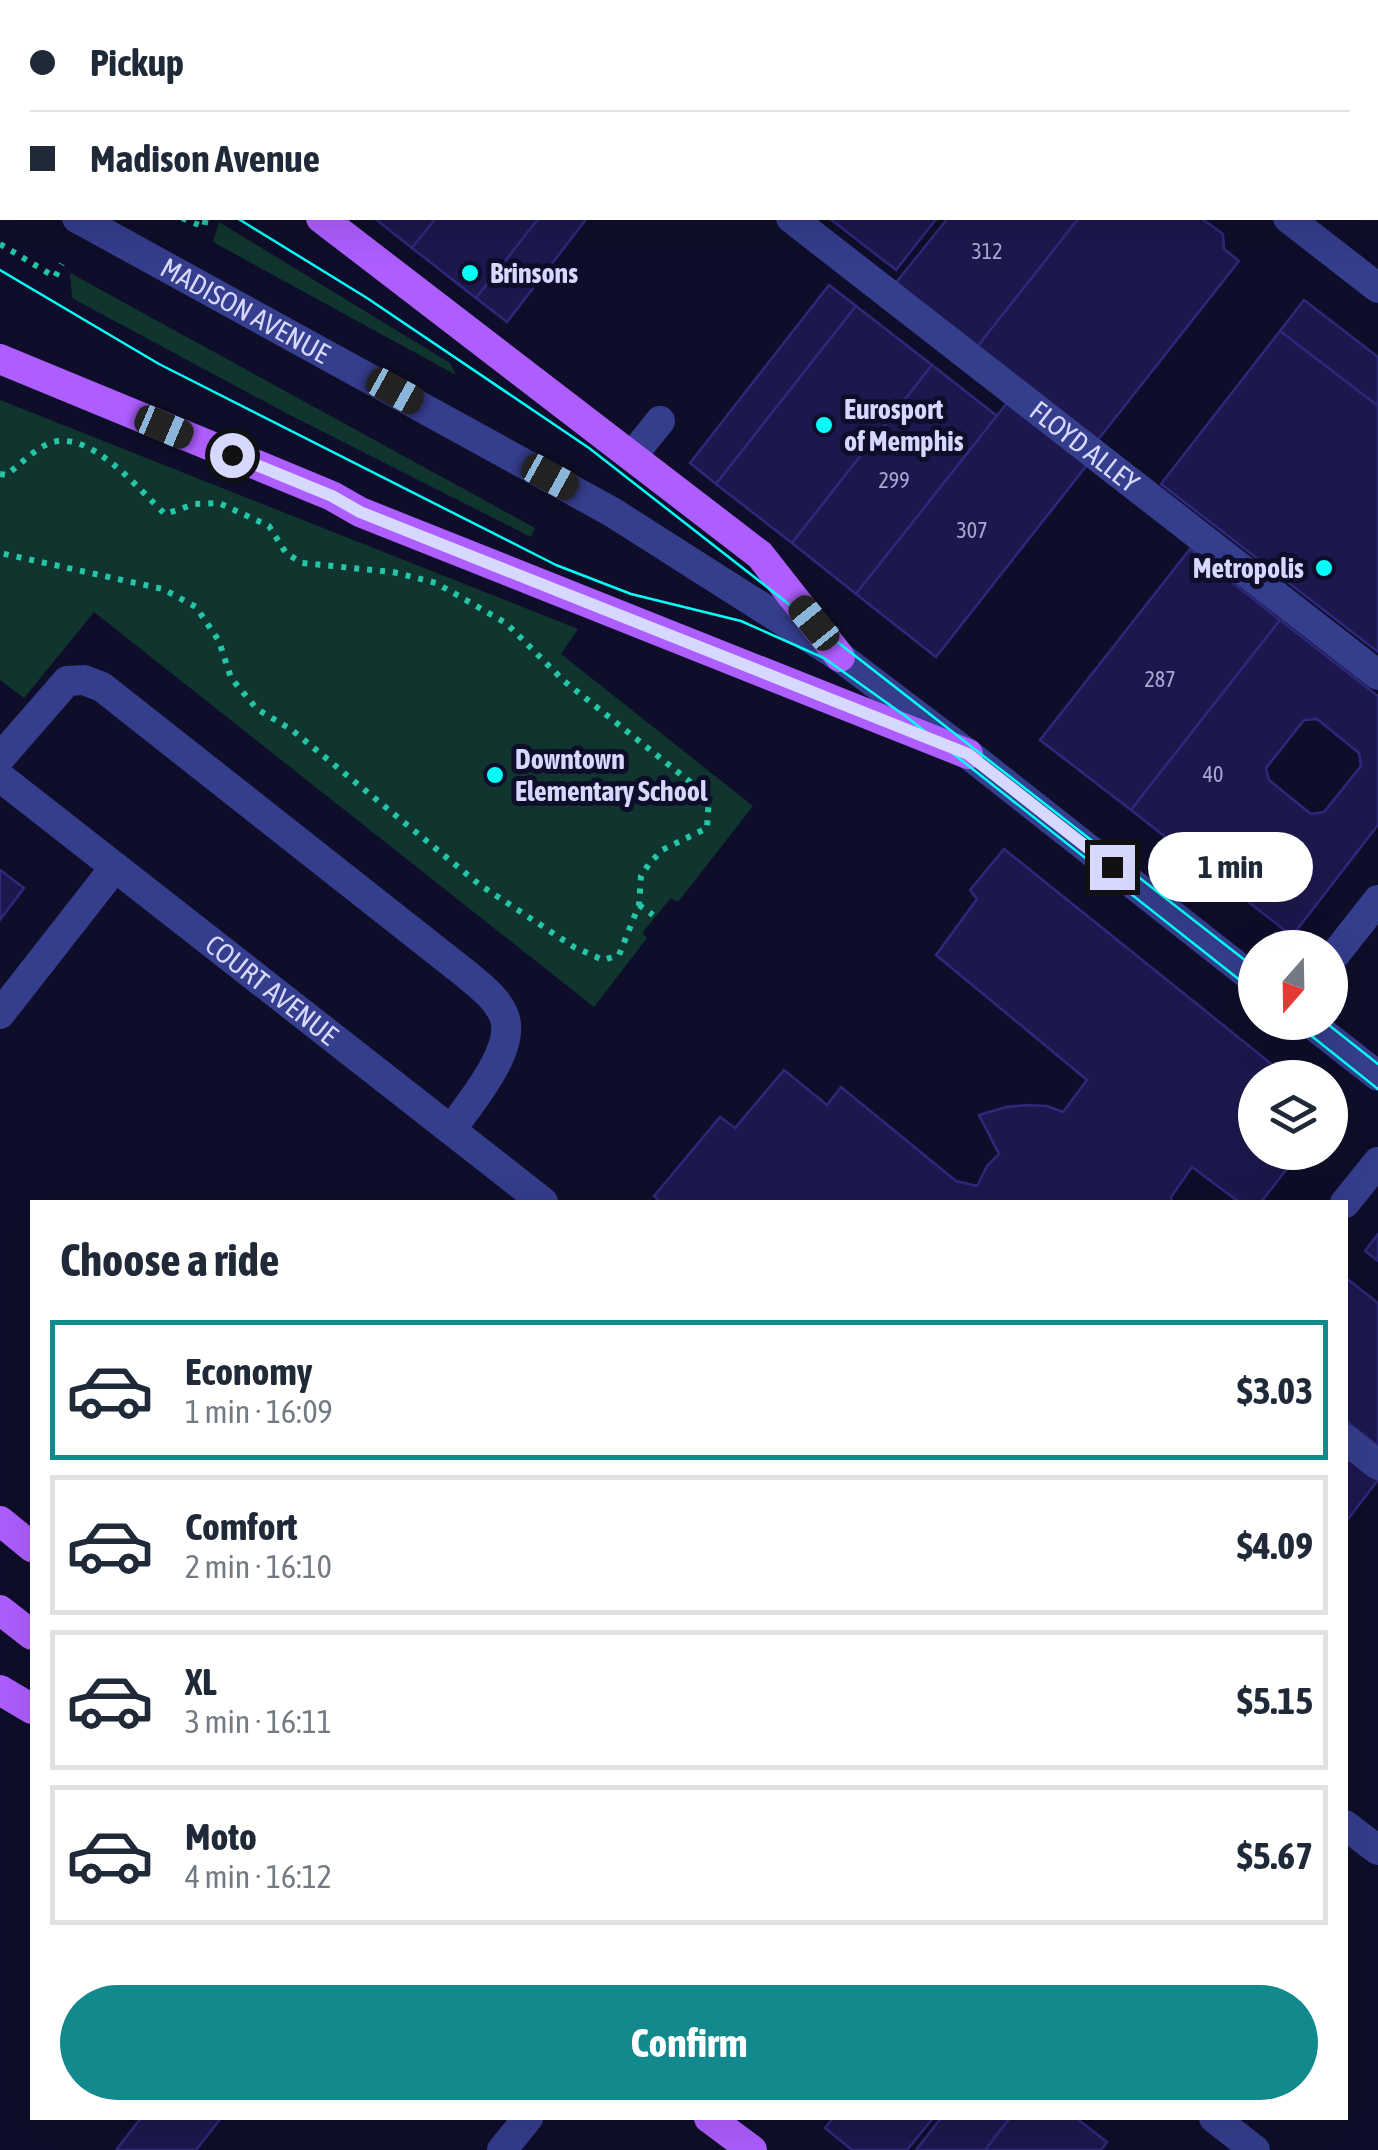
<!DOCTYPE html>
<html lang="en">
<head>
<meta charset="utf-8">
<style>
	:root { --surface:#fff; --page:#f6f6f7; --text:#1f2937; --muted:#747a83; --line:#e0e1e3; --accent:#12898d }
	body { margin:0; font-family:"Asap Condensed",sans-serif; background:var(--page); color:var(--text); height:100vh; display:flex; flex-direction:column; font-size:38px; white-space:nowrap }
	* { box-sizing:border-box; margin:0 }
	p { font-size:32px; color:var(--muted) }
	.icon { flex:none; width:55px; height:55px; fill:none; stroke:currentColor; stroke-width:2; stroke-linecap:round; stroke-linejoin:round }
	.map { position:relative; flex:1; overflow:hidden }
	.details { position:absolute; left:30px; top:1200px; width:1318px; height:920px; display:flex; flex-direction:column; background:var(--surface); border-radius:0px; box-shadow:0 10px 40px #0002 }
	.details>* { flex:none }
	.banner { position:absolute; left:0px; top:0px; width:1380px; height:220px; box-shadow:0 10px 40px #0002; display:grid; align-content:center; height:220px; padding:0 30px; background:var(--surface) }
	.needle { width:65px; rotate:200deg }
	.controls { position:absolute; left:1238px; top:930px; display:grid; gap:20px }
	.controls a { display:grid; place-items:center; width:110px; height:110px; border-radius:50%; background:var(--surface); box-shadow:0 10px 40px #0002; font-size:50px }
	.end { position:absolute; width:45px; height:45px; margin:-22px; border:12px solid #d7d8ff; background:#111; box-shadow:0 0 0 5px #111 }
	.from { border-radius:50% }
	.bubble { position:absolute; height:70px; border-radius:35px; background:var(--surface); box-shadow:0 10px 40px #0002; font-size:32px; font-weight:700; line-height:70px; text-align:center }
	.car { position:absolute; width:30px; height:60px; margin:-30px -15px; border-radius:12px; box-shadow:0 0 8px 2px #0007; background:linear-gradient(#222 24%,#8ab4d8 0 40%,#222 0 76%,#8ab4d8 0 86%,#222 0) }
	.banner b { display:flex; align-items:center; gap:35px; height:95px; font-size:38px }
	.banner b+b { border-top:2px solid var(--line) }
	.banner i { width:25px; height:25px; background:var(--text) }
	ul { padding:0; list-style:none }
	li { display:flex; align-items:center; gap:30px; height:140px; margin:0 20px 15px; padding:0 10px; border:5px solid var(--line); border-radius:0px }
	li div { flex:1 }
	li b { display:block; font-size:38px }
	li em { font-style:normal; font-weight:700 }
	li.current { border-color:var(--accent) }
	li>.icon { width:90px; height:90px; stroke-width:1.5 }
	h2 { padding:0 30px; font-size:45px; line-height:120px }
	.action { display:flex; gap:20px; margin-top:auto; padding:20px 30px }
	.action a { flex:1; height:115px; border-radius:60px; background:var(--accent); color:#fff; font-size:40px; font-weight:700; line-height:115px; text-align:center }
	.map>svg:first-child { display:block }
	.green { fill:#10352f }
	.building { fill:#1c184d; stroke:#2e287b; stroke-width:2.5; fill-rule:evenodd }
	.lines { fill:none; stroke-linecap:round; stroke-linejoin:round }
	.path { stroke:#25c5a7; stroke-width:6; stroke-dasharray:5 8; stroke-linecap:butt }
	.minor { stroke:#353d8d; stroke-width:30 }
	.major { stroke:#ae5eff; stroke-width:30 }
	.tram { stroke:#03fff7; stroke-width:2.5 }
	.path-bridge { stroke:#25c5a7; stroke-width:6; stroke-dasharray:5 8; stroke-linecap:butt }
	.route { stroke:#d7d8ff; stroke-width:12 }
	.poi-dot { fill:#03fff7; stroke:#0f0e2a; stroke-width:4 }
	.labels { text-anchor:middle; stroke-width:10; stroke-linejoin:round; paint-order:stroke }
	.number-label { font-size:22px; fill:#a8a8d2 }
	.poi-label { font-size:28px; font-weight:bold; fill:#d7d8ff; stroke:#0f0e2a; text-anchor:start }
	.street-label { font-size:28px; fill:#d7d8ff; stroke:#0f0e2a }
</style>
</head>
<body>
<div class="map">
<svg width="1378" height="2150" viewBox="0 0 1378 2150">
	<rect width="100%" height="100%" fill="#0f0e2a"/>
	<g class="green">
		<path d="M219 222 450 363 456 375 213 242Z"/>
		<path d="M70 273 535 528 531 537 284 412 72 298Z"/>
		<path d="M0 400 578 629 561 654 753 806 678 902 671 898 642 933 647 938 594 1007 94 612 24 698 0 680Z"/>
	</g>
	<g class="building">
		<path d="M567 0H654L565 2Z"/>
		<path d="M654 0H743L652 2Z"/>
		<path d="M1092 0H1335L1333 2Z"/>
		<path d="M374 218H436L412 248Z"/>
		<path d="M436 218H539L476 298 412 248Z"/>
		<path d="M539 218H587L507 322 476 298Z"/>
		<path d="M829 218H937L896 270Z"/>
		<path d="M948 218H1079L977 347 894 285Z"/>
		<path d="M1079 218H1201L1223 234 1224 249 1239 261 1097 441 977 347Z"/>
		<path d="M829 285 856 306 716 484 690 463Z"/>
		<path d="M1304 300 1378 357V406L1280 331Z"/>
		<path d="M856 306 932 365 792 543 716 484Z"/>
		<path d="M1280 331 1378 406V652L1161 484Z"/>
		<path d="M932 365 997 416 856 594 792 543Z"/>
		<path d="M1007 403 1087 465 936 657 856 594Z"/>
		<path d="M1190 549 1280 620 1131 810 1040 740Z"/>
		<path d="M1280 620 1378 696V825L1292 936 1131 810ZM1317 719 1359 753 1361 766 1324 812 1311 814 1269 780 1266 768 1304 720Z"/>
		<path d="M1004 849 1289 1078H1255V1152H1300L1261 1202H1239L1192 1167 1171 1197 1172 1202H661L654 1196 720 1117 735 1128 784 1070 827 1105 841 1087 956 1181 977 1186 987 1166 999 1154 979 1115 1006 1107 1027 1105 1047 1106 1063 1112 1087 1080 936 955 977 899 970 890Z"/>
		<path d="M0 870 24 888 0 920Z"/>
		<path d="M1378 1234V1261L1365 1251Z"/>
		<path d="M1346 1278 1378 1303V1446L1345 1420Z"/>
		<path d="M1345 1454 1378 1480 1345 1523Z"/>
		<path d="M141 2118H221L196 2150H116Z"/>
		<path d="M833 2118H933L907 2150H852L825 2128Z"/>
		<path d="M941 2118H1010L985 2150H916Z"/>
		<path d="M1010 2118H1076L1107 2142 1101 2150H985Z"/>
	</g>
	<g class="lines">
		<g class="path">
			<path d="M182 218 204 227 206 218"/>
			<path d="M0 244 55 277 62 264"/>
			<path d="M0 474 6 475C20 465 34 449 50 443 91 429 138 489 165 514L195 504 219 503 269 526 286 553 302 563 393 572 436 583 506 623 564 681 709 797 707 828 662 850 649 864 641 876 639 905 619 955 603 960 574 947 480 885 292 730 257 709 231 678 219 641 196 607 163 589 0 553"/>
			<path d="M639 905 653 915"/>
		</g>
		<g class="minor">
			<path d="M513 0 516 2"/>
			<path d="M1011 0 1014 2"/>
			<path d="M0 174 2 175"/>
			<path id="s1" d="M77 218 612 512 840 657 968 754 1255 980"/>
			<path id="s2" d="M791 218 1378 675"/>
			<path d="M1288 218 1378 288"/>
			<path d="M632 456 660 421"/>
			<path d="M0 758 67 681 84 680 102 687 466 974C480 986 497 998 504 1016 517 1049 469 1104 451 1130"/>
			<path id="s3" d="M0 777 543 1202"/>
			<path d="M1330 961 1378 900"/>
			<path d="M0 1014 115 867"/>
			<path d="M1309 1022 1378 1076"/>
			<path d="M1345 1203 1378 1162"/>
			<path d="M1345 1439 1378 1465"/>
			<path d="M1345 1825 1378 1850"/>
			<path d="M1214 2118 1255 2150"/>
			<path d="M502 2150 528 2118"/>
		</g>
		<g class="major">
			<path d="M81 2 87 0"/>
			<path d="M185 2 189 0"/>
			<path d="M280 2 285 0"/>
			<path d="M0 40 2 39"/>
			<path d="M0 120 2 119"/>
			<path d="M321 218 760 555 840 657"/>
			<path d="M0 359 332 496 360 512 968 754"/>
			<path d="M0 1521 32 1547"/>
			<path d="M0 1610 32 1635"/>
			<path d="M0 1690 32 1709"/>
			<path d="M709 2118 752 2150"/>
		</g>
		<g class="tram">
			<path d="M0 77 2 79"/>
			<path d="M237 218 367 298 589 448 1255 968"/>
			<path d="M0 270 159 364 556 565 631 594 741 621 824 658 908 718 1255 992"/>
			<path d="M1294 1022 1378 1089"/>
			<path d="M1325 1022 1378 1064"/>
		</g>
		<path class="path-bridge" d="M0 119 2 121"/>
	</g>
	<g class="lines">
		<path class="route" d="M232 455 332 496 360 512 968 754 1112 867"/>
	</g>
	<g class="poi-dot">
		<circle cx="470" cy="273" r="10"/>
		<circle cx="824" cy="425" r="10"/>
		<circle cx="1324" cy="568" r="10"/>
		<circle cx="495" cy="775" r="10"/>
	</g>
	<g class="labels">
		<g class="number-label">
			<text x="987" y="259">312</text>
			<text x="894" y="488">299</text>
			<text x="972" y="538">307</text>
			<text x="1160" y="687">287</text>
			<text x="1213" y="782">40</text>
		</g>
		<g class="poi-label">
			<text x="490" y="283">Brinsons</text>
			<text x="844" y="419">Eurosport<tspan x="844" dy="32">of Memphis</tspan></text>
			<text x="1304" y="578" text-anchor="end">Metropolis</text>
			<text x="515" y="769">Downtown<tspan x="515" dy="32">Elementary School</tspan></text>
		</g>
		<g class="street-label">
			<text dy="10" stroke="none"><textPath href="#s1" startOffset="192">MADISON AVENUE</textPath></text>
			<text dy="10" stroke="none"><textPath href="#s2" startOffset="372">FLOYD ALLEY</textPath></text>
			<text dy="10" stroke="none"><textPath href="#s3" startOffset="345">COURT AVENUE</textPath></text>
		</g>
	</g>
</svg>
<div class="controls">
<a><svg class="needle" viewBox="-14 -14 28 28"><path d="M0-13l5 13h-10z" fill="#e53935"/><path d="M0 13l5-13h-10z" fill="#747a83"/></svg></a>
<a><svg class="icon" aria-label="layers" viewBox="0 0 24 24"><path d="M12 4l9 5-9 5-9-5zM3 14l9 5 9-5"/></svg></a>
</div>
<i class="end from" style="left:232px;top:455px"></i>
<i class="end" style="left:1112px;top:867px"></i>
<div class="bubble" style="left:1148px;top:832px;width:165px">1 min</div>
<i class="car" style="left:395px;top:391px;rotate:119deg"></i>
<i class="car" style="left:164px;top:427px;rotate:113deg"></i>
<i class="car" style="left:550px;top:477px;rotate:119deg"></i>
<i class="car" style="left:814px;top:623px;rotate:321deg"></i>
<div class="banner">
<b><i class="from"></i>Pickup</b>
<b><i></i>Madison Avenue</b>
</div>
<section class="details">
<h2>Choose a ride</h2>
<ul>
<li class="current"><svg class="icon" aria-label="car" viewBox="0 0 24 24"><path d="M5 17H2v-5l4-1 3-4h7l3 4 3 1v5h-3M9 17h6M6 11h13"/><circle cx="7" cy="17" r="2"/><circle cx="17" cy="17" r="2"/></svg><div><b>Economy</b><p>1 min · 16:09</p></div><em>$3.03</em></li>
<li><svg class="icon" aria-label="car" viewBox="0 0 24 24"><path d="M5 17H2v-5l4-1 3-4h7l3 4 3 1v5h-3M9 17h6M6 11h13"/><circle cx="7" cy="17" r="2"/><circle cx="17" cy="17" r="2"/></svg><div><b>Comfort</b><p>2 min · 16:10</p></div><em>$4.09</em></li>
<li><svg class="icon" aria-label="car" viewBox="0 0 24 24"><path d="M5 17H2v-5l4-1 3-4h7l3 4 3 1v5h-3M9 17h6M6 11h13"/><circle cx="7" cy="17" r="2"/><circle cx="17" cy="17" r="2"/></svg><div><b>XL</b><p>3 min · 16:11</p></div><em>$5.15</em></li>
<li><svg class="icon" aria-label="car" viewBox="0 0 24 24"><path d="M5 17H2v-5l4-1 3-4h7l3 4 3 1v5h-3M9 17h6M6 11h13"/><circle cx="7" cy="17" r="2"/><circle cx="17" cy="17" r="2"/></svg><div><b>Moto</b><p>4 min · 16:12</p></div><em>$5.67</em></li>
</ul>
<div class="action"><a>Confirm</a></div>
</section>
</div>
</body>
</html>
